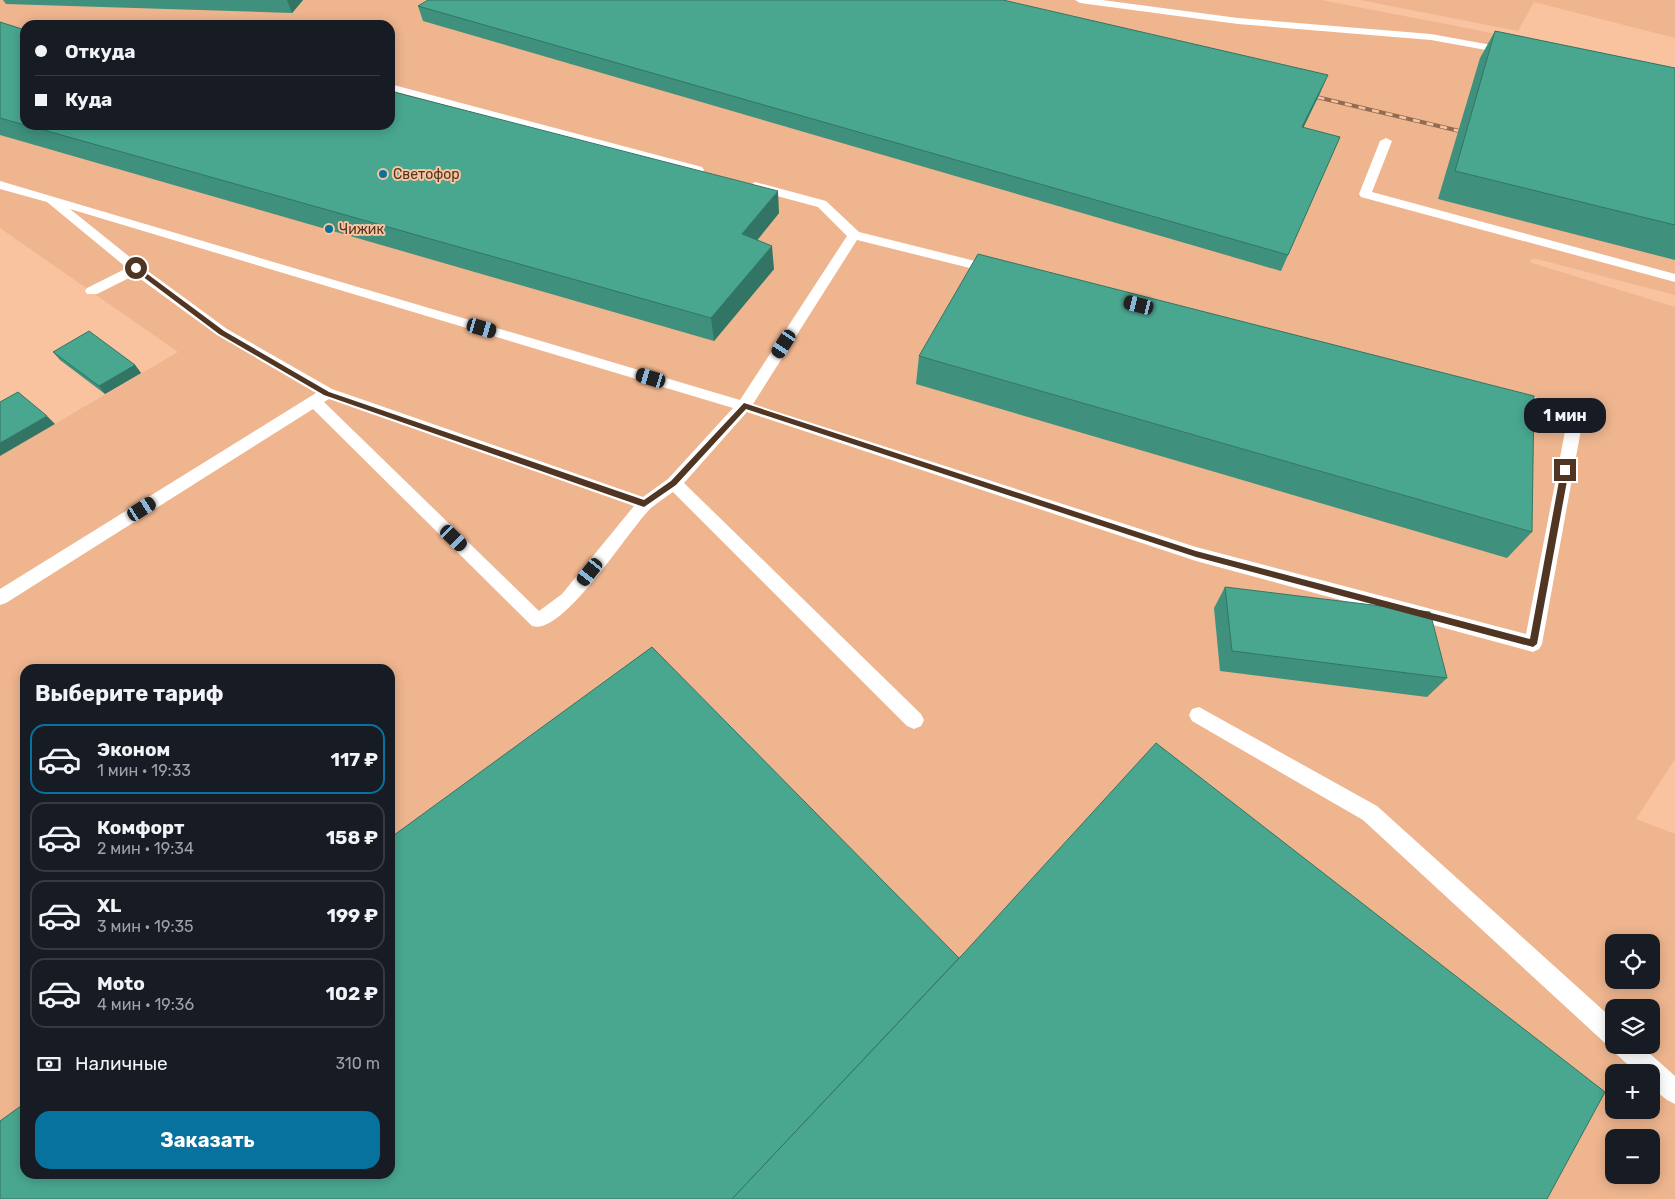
<!DOCTYPE html>
<html lang="ru">
<head>
<meta charset="utf-8">
<style>
	:root { --surface:#171b24; --page:#20242c; --text:#f1f3f6; --muted:#9ea1a6; --line:#363941; --accent:#08729e }
	body { margin:0; font-family:Rubik,sans-serif; background:var(--page); color:var(--text); height:100vh; display:flex; flex-direction:column; font-size:19px; white-space:nowrap }
	* { box-sizing:border-box; margin:0 }
	p { font-size:16px; color:var(--muted) }
	.icon { flex:none; width:28px; height:28px; fill:none; stroke:currentColor; stroke-width:2; stroke-linecap:round; stroke-linejoin:round }
	.map { position:relative; flex:1; overflow:hidden }
	.panel { position:absolute; left:20px; top:664px; width:375px; height:515px; display:flex; flex-direction:column; background:var(--surface); border-radius:15px; box-shadow:0 2px 12px #0003 }
	.panel>* { flex:none }
	.guide { position:absolute; left:20px; top:20px; width:375px; height:110px; border-radius:15px; box-shadow:0 2px 12px #0003; display:grid; align-content:center; height:110px; padding:0 15px; background:var(--surface) }
	.controls { position:absolute; left:1605px; top:934px; display:grid; gap:10px }
	.controls a { display:grid; place-items:center; width:55px; height:55px; border-radius:10px; background:var(--surface); box-shadow:0 2px 12px #0003; font-size:25px }
	.end { position:absolute; width:22px; height:22px; margin:-11px; border:6px solid #503523; background:#fff; box-shadow:0 0 0 2px #fff }
	.from { border-radius:50% }
	.bubble { position:absolute; height:35px; border-radius:15px; background:var(--surface); box-shadow:0 2px 12px #0003; font-size:16px; font-weight:700; line-height:35px; text-align:center }
	.car { position:absolute; width:15px; height:30px; margin:-15px -8px; border-radius:6px; box-shadow:0 0 4px 1px #0007; background:linear-gradient(#222 24%,#8ab4d8 0 40%,#222 0 76%,#8ab4d8 0 86%,#222 0) }
	.guide b { display:flex; align-items:center; gap:18px; height:48px; font-size:19px }
	.guide b+b { border-top:1px solid var(--line) }
	.guide i { width:12px; height:12px; background:var(--text) }
	ul { padding:0; list-style:none }
	li { display:flex; align-items:center; gap:15px; height:70px; margin:0 10px 8px; padding:0 5px; border:2px solid var(--line); border-radius:15px }
	li div { flex:1 }
	li b { display:block; font-size:19px }
	li em { font-style:normal; font-weight:700 }
	li.on { border-color:var(--accent) }
	li>.icon { width:45px; height:45px; stroke-width:1.5 }
	h2 { padding:0 15px; font-size:22px; line-height:60px }
	.pay { display:flex; align-items:center; gap:12px; height:55px; padding:0 15px; font-size:19px }
	.pay p { margin-inline-start:auto }
	.cta { display:flex; gap:10px; margin-top:auto; padding:10px 15px }
	.cta a { flex:1; height:58px; border-radius:15px; background:var(--accent); color:#fff; font-size:20px; font-weight:700; line-height:58px; text-align:center }
	.map>svg:first-child { display:block }
	.built { fill:#eeb58f; fill-rule:evenodd }
	.lines { fill:none; stroke-linecap:round; stroke-linejoin:round }
	.lane { fill:#fff; fill-rule:evenodd }
	.rail-casing { stroke:#916b52; stroke-width:4 }
	.rail { stroke:#f9c39f; stroke-width:2.5; stroke-dasharray:7; stroke-linecap:butt }
	.wall { fill:#3f907c }
	.shaded-wall { fill:#337565 }
	.building { fill:#49a790; stroke:#337565 }
	.route { fill:#503523 }
	.poi-dot { fill:#08729e; stroke:#f9c39f; stroke-width:2 }
	.labels { text-anchor:middle; stroke-width:4; stroke-linejoin:round; paint-order:stroke }
	.far-poi-label { font-size:14px; fill:#503523; stroke:#f9c39f; text-anchor:start }
</style>
</head>
<body>
<div class="map">
<svg width="1675" height="1199" viewBox="0 0 1675 1199">
	<rect width="100%" height="100%" fill="#f9c39f"/>
	<g class="built">
		<path d="M0 0H1321L1482 31 1675 77V295L1533 258 1529 262 1675 307V759L1636 819 1675 834V1199H0V456L178 352 0 228ZM25 25H390V125H25ZM25 669H390V1174H25ZM1614 942H1651V980H1614ZM1614 1008H1651V1045H1614ZM1614 1072H1651V1110H1614ZM1614 1138H1651V1175H1614Z"/>
		<path d="M1360 0H1675V38L1534 2 1518 31Z"/>
	</g>
	<g class="lines">
		<g class="lane">
			<path d="M1075 0H1102L1238 18 1431 34 1508 48 1513 51 1508 54 1431 40 1238 24 1080 3Z"/>
			<path d="M390 84 702 167 704 170 702 173H694L390 90Z"/>
			<path d="M1386 138 1392 141 1372 192 1675 274V282L1361 197 1359 194 1380 141Z"/>
			<path d="M0 181 740 400 847 236 818 207 751 189 749 186 755 182 826 201 859 232 999 267 1001 270 994 274 857 240 753 404 1196 547 1526 634 1568 416 1508 401 1506 397 1508 393 1513 392 1581 409 1584 413 1542 644 1539 649 1533 652 1196 561 747 412 684 483 921 714 924 720 921 726 914 729 907 726 673 492C666 497 658 502 651 508 629 529 563 637 532 626L313 409 6 603 0 605V589L316 393 217 335 135 275 97 294H87L85 291 87 288 127 268 47 202 0 189ZM70 209 733 408 668 479 643 497 332 389 227 329 141 266ZM329 399 634 506 562 594 539 611 324 402Z"/>
			<path d="M1199 707 1377 806 1614 1020V1045H1640L1675 1076V1104L1667 1100 1651 1087V1072H1636L1615 1053 1612 1047 1606 1044 1363 820 1192 721 1189 715 1192 709Z"/>
		</g>
		<g class="rail-casing">
			<path id="rail" d="M1304 94 1472 134"/>
		</g>
		<use href="#rail" class="rail"/>
	</g>
	<g class="wall">
		<path d="M3 0H303L292 13 6 4Z"/>
		<path d="M418 6 1321 91 1303 128 1340 137 1281 271 423 21Z"/>
		<path d="M0 22 25 125 779 213 757 240 774 269 714 341 0 135Z"/>
		<path d="M1495 31 1675 68V260L1438 199 1480 58Z"/>
		<path d="M53 352 135 365 141 373 105 394 60 360Z"/>
		<path d="M919 356 1532 532 1507 558 916 384Z"/>
		<path d="M1225 587 1447 678 1427 697 1220 671 1214 608Z"/>
	</g>
	<g class="shaded-wall">
		<path d="M287 0H303L292 13Z"/>
		<path d="M1328 75 1321 91 1296 143 1302 127Z"/>
		<path d="M778 191 779 213 744 257 742 234Z"/>
		<path d="M772 246 774 269 714 341 711 318Z"/>
		<path d="M135 365 141 373 105 394 99 386Z"/>
		<path d="M47 416 55 424 0 456V443Z"/>
	</g>
	<g class="building">
		<path d="M428 0H1003L1328 75 1302 127 1340 137 1288 255 418 6Z"/>
		<path d="M0 22 25 30V125L0 118Z"/>
		<path d="M1495 31 1675 68V225L1455 171Z"/>
		<path d="M390 91 778 191 742 234 772 246 711 318 26 125H390Z"/>
		<path d="M978 254 1534 396 1532 532 919 356Z"/>
		<path d="M89 331 135 365 99 386 53 352Z"/>
		<path d="M18 392 47 416 0 443V402Z"/>
		<path d="M1225 587 1430 612 1447 678 1232 651Z"/>
		<path d="M652 647 959 958 732 1199H0V1121L25 1103V1174H390V838Z"/>
		<path d="M1156 743 1605 1092 1547 1199H732L964 953Z"/>
	</g>
	<path class="route" d="M134 267H138L224 331 329 392 644 500 671 481 744 403 1196 551 1530 639 1561 470 1565 468 1569 470 1537 644 1533 647 1196 557 746 409 676 485 644 507 324 395 219 334 134 270Z"/>
	<g class="poi-dot">
		<circle cx="383" cy="174" r="5"/>
		<circle cx="329" cy="229" r="5"/>
	</g>
	<g class="labels">
		<g class="far-poi-label">
			<text x="393" y="179">Светофор</text>
			<text x="339" y="234">Чижик</text>
		</g>
	</g>
</svg>
<div class="controls">
<a><svg class="icon" aria-label="locate" viewBox="0 0 24 24"><circle cx="12" cy="12" r="6"/><path d="M12 2v4M12 18v4M2 12h4M18 12h4"/></svg></a>
<a><svg class="icon" aria-label="layers" viewBox="0 0 24 24"><path d="M12 4l9 5-9 5-9-5zM3 14l9 5 9-5"/></svg></a>
<a>+</a>
<a>−</a>
</div>
<i class="end from" style="left:136px;top:268px"></i>
<i class="end" style="left:1565px;top:470px"></i>
<div class="bubble" style="left:1524px;top:398px;width:82px">1 мин</div>
<i class="car" style="left:1139px;top:305px;rotate:284deg"></i>
<i class="car" style="left:482px;top:328px;rotate:106deg"></i>
<i class="car" style="left:784px;top:344px;rotate:213deg"></i>
<i class="car" style="left:651px;top:378px;rotate:287deg"></i>
<i class="car" style="left:142px;top:509px;rotate:58deg"></i>
<i class="car" style="left:454px;top:538px;rotate:134deg"></i>
<i class="car" style="left:590px;top:572px;rotate:219deg"></i>
<div class="guide">
<b><i class="from"></i>Откуда</b>
<b><i></i>Куда</b>
</div>
<section class="panel">
<h2>Выберите тариф</h2>
<ul>
<li class="on"><svg class="icon" aria-label="car" viewBox="0 0 24 24"><path d="M5 17H2v-5l4-1 3-4h7l3 4 3 1v5h-3M9 17h6M6 11h13"/><circle cx="7" cy="17" r="2"/><circle cx="17" cy="17" r="2"/></svg><div><b>Эконом</b><p>1 мин · 19:33</p></div><em>117 ₽</em></li>
<li><svg class="icon" aria-label="car" viewBox="0 0 24 24"><path d="M5 17H2v-5l4-1 3-4h7l3 4 3 1v5h-3M9 17h6M6 11h13"/><circle cx="7" cy="17" r="2"/><circle cx="17" cy="17" r="2"/></svg><div><b>Комфорт</b><p>2 мин · 19:34</p></div><em>158 ₽</em></li>
<li><svg class="icon" aria-label="car" viewBox="0 0 24 24"><path d="M5 17H2v-5l4-1 3-4h7l3 4 3 1v5h-3M9 17h6M6 11h13"/><circle cx="7" cy="17" r="2"/><circle cx="17" cy="17" r="2"/></svg><div><b>XL</b><p>3 мин · 19:35</p></div><em>199 ₽</em></li>
<li><svg class="icon" aria-label="car" viewBox="0 0 24 24"><path d="M5 17H2v-5l4-1 3-4h7l3 4 3 1v5h-3M9 17h6M6 11h13"/><circle cx="7" cy="17" r="2"/><circle cx="17" cy="17" r="2"/></svg><div><b>Moto</b><p>4 мин · 19:36</p></div><em>102 ₽</em></li>
</ul>
<div class="pay"><svg class="icon" aria-label="cash" viewBox="0 0 24 24"><path d="M3 7h18v10H3z"/><circle cx="12" cy="12" r="2"/></svg>Наличные<p>310 m</p></div>
<div class="cta"><a>Заказать</a></div>
</section>
</div>
</body>
</html>
